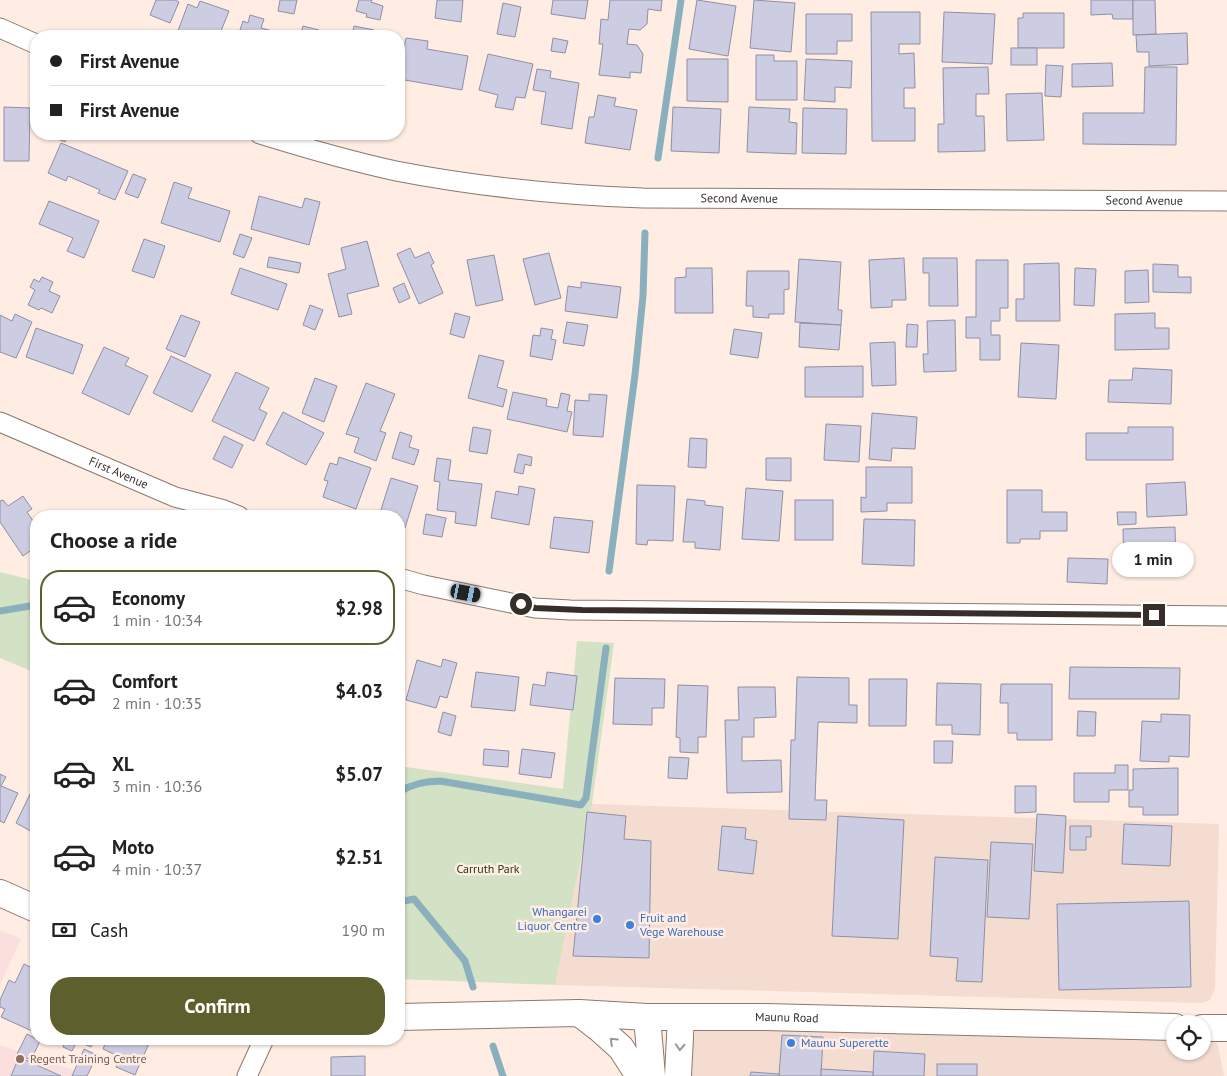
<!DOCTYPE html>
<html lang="en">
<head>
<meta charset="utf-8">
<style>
	:root { --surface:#fff; --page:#f6f6f6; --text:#222; --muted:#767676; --line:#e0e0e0; --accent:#5d5f2c }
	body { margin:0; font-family:"PT Sans",sans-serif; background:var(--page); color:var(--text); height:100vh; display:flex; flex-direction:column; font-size:19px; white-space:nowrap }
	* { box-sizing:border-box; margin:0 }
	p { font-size:16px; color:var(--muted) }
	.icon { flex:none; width:28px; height:28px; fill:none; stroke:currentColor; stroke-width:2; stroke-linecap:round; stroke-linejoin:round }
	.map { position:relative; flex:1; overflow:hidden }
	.side { position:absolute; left:30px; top:510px; width:375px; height:535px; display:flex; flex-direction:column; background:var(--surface); border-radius:20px; box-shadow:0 1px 4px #0004 }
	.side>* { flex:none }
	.hud { position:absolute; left:30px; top:30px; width:375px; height:110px; border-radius:20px; box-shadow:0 1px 4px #0004; display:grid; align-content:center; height:110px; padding:0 20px; background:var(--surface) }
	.tools { position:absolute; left:1166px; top:1015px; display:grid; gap:10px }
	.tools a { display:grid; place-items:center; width:45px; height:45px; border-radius:50%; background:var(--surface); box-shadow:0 1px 4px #0004; font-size:25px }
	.end { position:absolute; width:22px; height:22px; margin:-11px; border:6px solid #372e2a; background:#fff; box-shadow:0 0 0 2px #fff }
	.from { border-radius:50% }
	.bubble { position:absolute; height:35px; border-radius:18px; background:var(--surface); box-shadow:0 1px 4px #0004; font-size:16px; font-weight:600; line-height:35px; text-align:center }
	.car { position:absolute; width:15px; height:30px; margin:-15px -8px; border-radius:6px; box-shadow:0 0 4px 1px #0007; background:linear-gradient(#222 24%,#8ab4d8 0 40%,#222 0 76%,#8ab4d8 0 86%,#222 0) }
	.hud b { display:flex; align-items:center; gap:18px; height:48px; font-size:19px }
	.hud b+b { border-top:1px solid var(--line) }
	.hud i { width:12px; height:12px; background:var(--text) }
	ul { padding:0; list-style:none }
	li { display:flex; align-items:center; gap:15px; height:75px; margin:0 10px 8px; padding:0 10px; border:2px solid transparent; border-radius:20px }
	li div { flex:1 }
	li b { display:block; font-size:19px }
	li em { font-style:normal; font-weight:600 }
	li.active { border-color:var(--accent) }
	li>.icon { width:45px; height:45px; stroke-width:1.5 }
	h2 { padding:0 20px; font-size:22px; line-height:60px }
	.pay { display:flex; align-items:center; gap:12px; height:55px; padding:0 20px; font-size:19px }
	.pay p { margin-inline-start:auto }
	.cta { display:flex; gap:10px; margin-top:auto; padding:10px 20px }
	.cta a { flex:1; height:58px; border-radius:20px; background:var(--accent); color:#fff; font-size:20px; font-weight:600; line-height:58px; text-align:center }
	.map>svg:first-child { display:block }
	.built { fill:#f4dcd1 }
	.education { fill:#fadfde }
	.green { fill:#d3e1c5 }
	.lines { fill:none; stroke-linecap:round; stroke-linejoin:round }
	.stream { stroke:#8ab0be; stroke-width:7 }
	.building { fill:#cccde2; stroke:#9090a4 }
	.minor-casing { stroke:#8d796f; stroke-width:21 }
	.secondary-casing { stroke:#8d796f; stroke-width:28 }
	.minor { stroke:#fff; stroke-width:19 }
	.secondary { stroke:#fff; stroke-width:26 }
	.oneway { stroke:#9b9694 }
	.route { stroke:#372e2a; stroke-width:6 }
	.shop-dot { fill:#3f7fe0; stroke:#ffece3; stroke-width:2 }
	.education-dot { fill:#8d6e63; stroke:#ffece3; stroke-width:2 }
	.labels { text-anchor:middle; stroke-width:5; stroke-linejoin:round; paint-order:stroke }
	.street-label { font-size:12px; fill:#372e2a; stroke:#ffece3 }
	.park-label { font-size:12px; fill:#273b0b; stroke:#ffece3 }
	.shop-label { font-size:12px; fill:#366cbe; stroke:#ffece3; text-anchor:start }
	.education-label { font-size:12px; fill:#785e54; stroke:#ffece3; text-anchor:start }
</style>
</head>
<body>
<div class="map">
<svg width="1227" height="1076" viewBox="0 0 1227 1076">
	<rect width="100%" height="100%" fill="#ffece3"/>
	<g class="built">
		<path d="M592 804 1219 824 1215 988 1210 1000 1201 1003 555 985Z"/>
		<path d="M697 1018 1175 1038V1051H1202L1203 1040H1213L1218 1045 1224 1076H689Z"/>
	</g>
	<g class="education">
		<path d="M0 930 21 939 0 985Z"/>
		<path d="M0 1045 82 1073 80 1076H0Z"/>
	</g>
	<g class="green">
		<path d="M0 572 36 581V673L0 658Z"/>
		<path d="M577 641 614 643 592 804 555 985 399 979V766L563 789Z"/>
	</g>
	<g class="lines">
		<g class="stream">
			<path d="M658 158 681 0"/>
			<path d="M609 571 635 375 643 296 645 233"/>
			<path d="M0 611 36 605"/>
			<path d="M399 792C412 784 424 781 440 781L581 805 586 798 606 648"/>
			<path d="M399 902 414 899 465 961 473 987"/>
			<path d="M493 1046 503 1076"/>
		</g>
	</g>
	<g class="building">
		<path d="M156 0H175L179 2 170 23 150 15Z"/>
		<path d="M280 0H297L294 14 278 11Z"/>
		<path d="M359 0H372L371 2 383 6 380 20 366 17 367 14 356 11Z"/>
		<path d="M437 0H463L461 22 435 18Z"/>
		<path d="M553 0H588L585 19 551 14Z"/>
		<path d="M610 0H662L661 11 648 9 647 24 640 30 629 29 627 44 637 45 643 54 641 73 630 72V78L599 75 603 44H599L601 19 608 20Z"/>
		<path d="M697 0 736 6 728 56 689 49Z"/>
		<path d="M754 0 795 3 791 52 750 48Z"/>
		<path d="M1091 0H1133V19H1113L1112 14 1091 15Z"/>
		<path d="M1133 0H1155L1156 34 1133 35Z"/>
		<path d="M200 1 229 11 219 36H176L188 4 197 8Z"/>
		<path d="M503 3 521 7 515 37 497 34Z"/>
		<path d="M871 12H920V44H899V54L914 53 915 88H904V108H915V141H872Z"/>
		<path d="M944 12 995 14 992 64 942 62Z"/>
		<path d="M1023 13H1064V48H1018V18H1023Z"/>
		<path d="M806 14H852V41H837V54H806Z"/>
		<path d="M250 15 264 19 261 28 280 33 279 36H238L243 21 248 23Z"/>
		<path d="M303 26 319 30 317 36H300Z"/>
		<path d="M354 26 374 30 373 36H352Z"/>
		<path d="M1187 33 1188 64 1149 66V52H1137L1136 35Z"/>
		<path d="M406 38 428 41 427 49 468 56 462 90 399 79Z"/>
		<path d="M553 38 568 41 565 53 551 51Z"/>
		<rect x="1011" y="48" width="26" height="17"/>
		<path d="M488 54 533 64 525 98 516 97 513 110 495 107 498 95 479 90Z"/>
		<path d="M756 55H774V61H797V100H756Z"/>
		<path d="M687 59H728V102L687 101Z"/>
		<path d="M806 59 852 61 851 88 835 87V102L804 100Z"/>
		<path d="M1112 63 1113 86 1072 87V64Z"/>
		<path d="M1046 65 1063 66 1061 97 1045 96Z"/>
		<path d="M988 67 989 94H976V116H984L985 151 938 152V124H944L943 68Z"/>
		<path d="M1145 67H1177L1176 145 1083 144V113H1144Z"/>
		<path d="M537 69 551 71 550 78 579 83 572 129 541 124 546 92 533 90Z"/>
		<path d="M1042 93 1044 140 1007 141 1006 94Z"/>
		<path d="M598 95 616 98 614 106 637 110 630 150 585 143 589 117H594Z"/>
		<path d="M4 107 30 108 29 161H4Z"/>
		<path d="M673 107 721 109 719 153 671 151Z"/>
		<path d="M749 107 790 109 789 122 797 123 796 154 747 152Z"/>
		<path d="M803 108 847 109 846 154 802 153Z"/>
		<path d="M54 134H68L65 142 53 137Z"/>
		<path d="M61 143 128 171 115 200 98 193 100 190 68 176 66 181 48 173Z"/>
		<path d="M133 174 146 179 138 198 125 193Z"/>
		<path d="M174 182 192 188 188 198 230 211 220 242 161 223Z"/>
		<path d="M259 196 302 208 305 198 320 202 309 245 251 229Z"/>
		<path d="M49 201 99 221 84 258 67 251 73 238 39 224Z"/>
		<path d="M240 234 252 238 244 258 233 254Z"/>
		<path d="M144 239 165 246 154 278 132 271Z"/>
		<path d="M367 241 379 286 347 294 352 314 339 317 328 274 346 269 341 248Z"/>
		<path d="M410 248 415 258 429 252 434 263 431 265 443 293 419 304 397 254Z"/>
		<path d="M549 253 561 298 535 305 523 259Z"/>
		<path d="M494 255 503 300 476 306 467 260Z"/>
		<path d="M269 257 301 263 299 273 267 267Z"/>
		<path d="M904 258 906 300H892V307L871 308 869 260Z"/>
		<path d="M923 258H957L958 306H929V273H923Z"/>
		<path d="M799 259 841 262 838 310H842L841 325 795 322Z"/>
		<path d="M976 260H1008V308H1000V321H991V335H1000V360H980V338H966V317H976Z"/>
		<path d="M1059 263 1060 321H1016V299H1024V264Z"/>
		<path d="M1153 264 1178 265V277H1191V293L1153 292Z"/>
		<path d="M240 268 287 284 278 310 231 294Z"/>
		<path d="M686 268H712L713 313H675V278L686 277Z"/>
		<path d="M1075 268 1096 269 1094 306 1074 305Z"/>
		<path d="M1148 270 1149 302 1125 303V271Z"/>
		<path d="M747 271H789V289L784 290V314H769V318L753 317V306H746Z"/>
		<path d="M42 277 53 282 49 291 60 296 52 313 41 308 39 310 28 305 35 290 30 287 34 279 39 282Z"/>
		<path d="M581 282 621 287 617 318 565 311 568 286 581 288Z"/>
		<path d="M404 283 410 298 399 303 393 288Z"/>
		<path d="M310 305 323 310 315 330 303 325Z"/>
		<path d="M455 313 470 317 464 338 450 334Z"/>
		<path d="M1155 313V328H1169V349L1115 350V314Z"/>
		<path d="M15 314 32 322 16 358 0 352V315L12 321Z"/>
		<path d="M181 315 200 322 185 357 166 349Z"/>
		<path d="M955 320 956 371 924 372 923 354H928L927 321Z"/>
		<path d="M567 322 588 325 584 346 563 343Z"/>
		<path d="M800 323 841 325 839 350 799 347Z"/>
		<path d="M907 324 918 325 917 347H906Z"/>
		<path d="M36 328 83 345 73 374 26 357Z"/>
		<path d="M541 328 553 330 551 339 556 340 552 360 530 356 533 335 540 336Z"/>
		<path d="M734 329 762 333 758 358 730 354Z"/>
		<path d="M895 342 896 385 872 386 870 343Z"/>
		<path d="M1021 343 1059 345 1056 399 1018 397Z"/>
		<path d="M104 347 129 358 125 365 148 376 129 415 82 393Z"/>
		<path d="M479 355 504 361 497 387 507 390 503 407 468 398Z"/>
		<path d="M171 356 211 375 192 412 153 393Z"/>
		<path d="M863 366V397H805V367Z"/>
		<path d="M1133 368 1172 370 1171 404 1108 402 1109 380H1132Z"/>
		<path d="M236 372 269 388 259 409 267 413 254 441 212 421Z"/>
		<path d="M315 378 337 386 324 422 302 413Z"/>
		<path d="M366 383 395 394 380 431 386 433 376 461 354 452 359 438 346 434Z"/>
		<path d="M513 392 547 399 546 406 558 408 561 393 570 395 567 411 572 412 567 432 507 419Z"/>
		<path d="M589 394 607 395 603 437 573 435 575 400 589 401Z"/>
		<path d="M283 412 324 433 306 465 266 444Z"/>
		<path d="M872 413 917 417 915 449 892 448 891 461 869 459Z"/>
		<path d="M826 424 861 426 859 462 824 460Z"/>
		<path d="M473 427 491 430 487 454 469 451Z"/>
		<path d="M1128 427H1173V460H1086V433H1128Z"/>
		<path d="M400 432 412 436 409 447 419 450 414 465 392 458Z"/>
		<path d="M224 436 243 445 232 468 213 459Z"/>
		<path d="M690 438 707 439 706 468 688 467Z"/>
		<path d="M518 454 532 457 531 466 525 464 523 474 514 472Z"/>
		<path d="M339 457 371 468 356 509 323 497 328 481 324 480 330 463 337 465Z"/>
		<path d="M437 458 451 460 448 480 482 484 476 526 455 523 456 512 437 510 440 482 434 481Z"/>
		<path d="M766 458H791V481L766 480Z"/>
		<path d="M866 467H912V503H887V511L861 512V497L866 498Z"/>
		<path d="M391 478 418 486 405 528 399 526V516H379Z"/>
		<path d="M1185 482 1187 515 1147 517 1146 484Z"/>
		<path d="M637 485 675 486 673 541 648 540 647 545 636 544Z"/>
		<path d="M519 486 535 489 529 525 491 518 496 491 518 495Z"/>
		<path d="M746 488 783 491 779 541 742 539Z"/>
		<path d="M1007 490H1042V512H1067V531H1040V539H1020V543H1007Z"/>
		<path d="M23 496 32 509 27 512 36 525V547L23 556 0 522V501L3 500 8 506Z"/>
		<path d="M687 499 705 501V505L723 507 720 550 695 548V542H683Z"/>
		<rect x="795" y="500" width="38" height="40"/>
		<path d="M1117 512H1136V524L1118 525Z"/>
		<path d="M426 514 446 518 442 537 423 534Z"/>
		<path d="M554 517 593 521 589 553 550 548Z"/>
		<path d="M864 519 915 520 914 566 862 564Z"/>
		<path d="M1175 527 1176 565 1124 566 1123 529Z"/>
		<path d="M1068 558 1108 559 1107 584 1067 582Z"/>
		<path d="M443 659 457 663 447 698 440 696 436 708 406 700 417 660 441 667Z"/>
		<path d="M1070 667 1180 668 1179 699H1069Z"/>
		<path d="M476 672 519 677 515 711 471 707Z"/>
		<path d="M547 672 577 676 573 710 530 705 533 684 545 686Z"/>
		<path d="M797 677 849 678V705H857V723L818 722 815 800H827L826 820 789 819 791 740H795Z"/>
		<path d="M615 678 665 679 664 708H652V725L613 724Z"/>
		<path d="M869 679H907L906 726H869Z"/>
		<path d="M937 683 981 684 980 735 952 734V725H936Z"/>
		<path d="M1001 684H1052V740H1017V733H1008V703H1000Z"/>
		<path d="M678 685 708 686 706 737H698V753L680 752V738L676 737Z"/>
		<path d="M738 687H775L776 717 754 718V737H742V761L781 760 782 792 727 793 725 720H739Z"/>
		<path d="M1078 711 1096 712 1095 736H1077Z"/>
		<path d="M443 712 456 716 451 736 438 732Z"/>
		<path d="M1161 714 1190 715 1189 757 1169 756V762L1140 761 1142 721 1161 722Z"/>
		<path d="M934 741H953L952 763H934Z"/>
		<path d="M484 749 509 751 508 767 483 765Z"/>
		<path d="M522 749 555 753 551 778 519 774Z"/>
		<path d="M669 757 689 758 687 779 668 778Z"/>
		<path d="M1115 765H1128V790H1109V802H1074V773H1115Z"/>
		<path d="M1178 768V815H1143V807H1129V790H1133V769Z"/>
		<path d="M0 774 6 777 1 786 18 793 4 823 0 821Z"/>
		<path d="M36 782V834L16 823Z"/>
		<path d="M1015 786H1036V812L1015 813Z"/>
		<path d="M587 812 626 816 624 839 651 841 649 958 573 956Z"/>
		<path d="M1037 814 1066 816 1063 873 1034 871Z"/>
		<path d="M838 816 904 820 898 939 832 936Z"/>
		<path d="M1124 824 1172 826 1170 866 1122 864Z"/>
		<path d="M722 826 746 828 745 839 757 841 753 874 718 870Z"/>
		<path d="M1070 826H1091V837H1086V850H1070Z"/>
		<path d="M991 842 1033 844 1029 919 987 917Z"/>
		<path d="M935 857 988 860 982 982 956 981 958 958 930 956Z"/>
		<path d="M1189 901 1191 987 1059 990 1057 904Z"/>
		<path d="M24 964 36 970V1022L32 1031 1 1017 5 1009 0 1007V1000L9 980 15 983Z"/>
		<path d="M27 1034 40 1041 31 1060 17 1054Z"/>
		<path d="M782 1035 823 1037 821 1076H779Z"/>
		<path d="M66 1039H95L91 1047 77 1041 72 1051 63 1047Z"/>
		<path d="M107 1039H151L135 1075 116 1067 120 1057 103 1049Z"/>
		<path d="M84 1049 97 1055 87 1076H72Z"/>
		<path d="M874 1051 925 1054 924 1076H873Z"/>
		<path d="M365 1056V1076H331V1057Z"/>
		<path d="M19 1057 61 1076H11Z"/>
		<rect x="937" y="1064" width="40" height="12"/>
		<path d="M821 1069 873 1072V1076H821Z"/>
		<path d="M751 1072 779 1074V1076H750Z"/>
	</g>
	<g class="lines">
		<g class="minor-casing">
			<g id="minor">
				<path d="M0 28 36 44"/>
				<path id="s1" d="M260 134C305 148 350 161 396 171 478 187 561 195 643 198L1227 201"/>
				<path id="s2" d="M0 422 175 497 224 510 239 516"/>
				<path d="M399 578 424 585 535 608 570 610 1227 616"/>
				<path d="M247 1076 264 1039"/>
			</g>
		</g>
		<g class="secondary-casing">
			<g id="secondary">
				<path d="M0 893 36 909"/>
				<path d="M579 1013 601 1030 621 1048 639 1076"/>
				<path id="s3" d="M399 1017 579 1013 647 1017H765L1175 1027"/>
				<path d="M647 1017 652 1076"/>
				<path d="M1202 1028H1227"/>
				<path d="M678 1076 681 1017"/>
			</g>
		</g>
		<use href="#minor" class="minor"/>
		<use href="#secondary" class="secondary"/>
	</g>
	<defs><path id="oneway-chevron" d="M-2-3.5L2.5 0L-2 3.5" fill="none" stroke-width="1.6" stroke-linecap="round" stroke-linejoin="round" transform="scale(1.25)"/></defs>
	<g class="oneway">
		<use href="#oneway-chevron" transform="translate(613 1041) rotate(-137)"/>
		<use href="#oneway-chevron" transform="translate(680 1047) rotate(93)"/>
	</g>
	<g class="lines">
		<path class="route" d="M521 604 535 608 582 610 1154 615"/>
	</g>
	<g class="shop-dot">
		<circle cx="597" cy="919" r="5"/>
		<circle cx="630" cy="925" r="5"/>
		<circle cx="791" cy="1043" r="5"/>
	</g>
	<circle class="education-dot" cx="20" cy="1059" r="5"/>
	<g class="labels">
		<g class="street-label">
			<text dy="4" stroke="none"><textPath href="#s1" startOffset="486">Second Avenue</textPath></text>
			<text dy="4" stroke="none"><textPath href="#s1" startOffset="891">Second Avenue</textPath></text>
			<text dy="4" stroke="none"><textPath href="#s2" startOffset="129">First Avenue</textPath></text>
			<text dy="4" stroke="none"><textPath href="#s3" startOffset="388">Maunu Road</textPath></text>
		</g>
		<g class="park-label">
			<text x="488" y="873">Carruth Park</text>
		</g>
		<g class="shop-label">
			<text x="587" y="916" text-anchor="end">Whangarei<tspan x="587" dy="14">Liquor Centre</tspan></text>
			<text x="640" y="922">Fruit and<tspan x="640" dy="14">Vege Warehouse</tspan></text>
			<text x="801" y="1047">Maunu Superette</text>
		</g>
		<g class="education-label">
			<text x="30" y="1063">Regent Training Centre</text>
		</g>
	</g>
</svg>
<div class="tools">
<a><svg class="icon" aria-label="locate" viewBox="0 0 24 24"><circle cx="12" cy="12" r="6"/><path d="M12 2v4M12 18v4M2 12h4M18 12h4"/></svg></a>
</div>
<i class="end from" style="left:521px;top:604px"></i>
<i class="end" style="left:1154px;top:615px"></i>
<div class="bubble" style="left:1112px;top:542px;width:82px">1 min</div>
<i class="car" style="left:466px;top:593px;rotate:101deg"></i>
<div class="hud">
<b><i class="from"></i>First Avenue</b>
<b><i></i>First Avenue</b>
</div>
<section class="side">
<h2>Choose a ride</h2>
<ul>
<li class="active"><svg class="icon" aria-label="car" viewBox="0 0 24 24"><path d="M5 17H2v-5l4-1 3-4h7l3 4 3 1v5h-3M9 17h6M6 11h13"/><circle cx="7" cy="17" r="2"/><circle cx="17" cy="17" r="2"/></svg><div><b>Economy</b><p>1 min · 10:34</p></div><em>$2.98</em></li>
<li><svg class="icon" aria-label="car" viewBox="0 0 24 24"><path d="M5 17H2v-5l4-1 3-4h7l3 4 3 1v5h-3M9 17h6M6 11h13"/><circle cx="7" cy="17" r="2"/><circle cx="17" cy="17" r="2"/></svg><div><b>Comfort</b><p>2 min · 10:35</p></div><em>$4.03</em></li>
<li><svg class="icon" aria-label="car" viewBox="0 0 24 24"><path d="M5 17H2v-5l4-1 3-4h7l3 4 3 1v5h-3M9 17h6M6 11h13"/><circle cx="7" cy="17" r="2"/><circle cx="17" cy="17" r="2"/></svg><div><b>XL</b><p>3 min · 10:36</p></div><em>$5.07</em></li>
<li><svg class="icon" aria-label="car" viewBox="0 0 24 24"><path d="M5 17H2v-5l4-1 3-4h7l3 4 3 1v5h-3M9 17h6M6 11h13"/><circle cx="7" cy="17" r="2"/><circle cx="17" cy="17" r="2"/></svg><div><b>Moto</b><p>4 min · 10:37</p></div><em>$2.51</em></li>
</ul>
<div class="pay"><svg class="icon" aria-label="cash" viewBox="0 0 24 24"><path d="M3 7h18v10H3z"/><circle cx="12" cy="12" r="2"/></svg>Cash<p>190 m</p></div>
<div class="cta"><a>Confirm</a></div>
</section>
</div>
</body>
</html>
